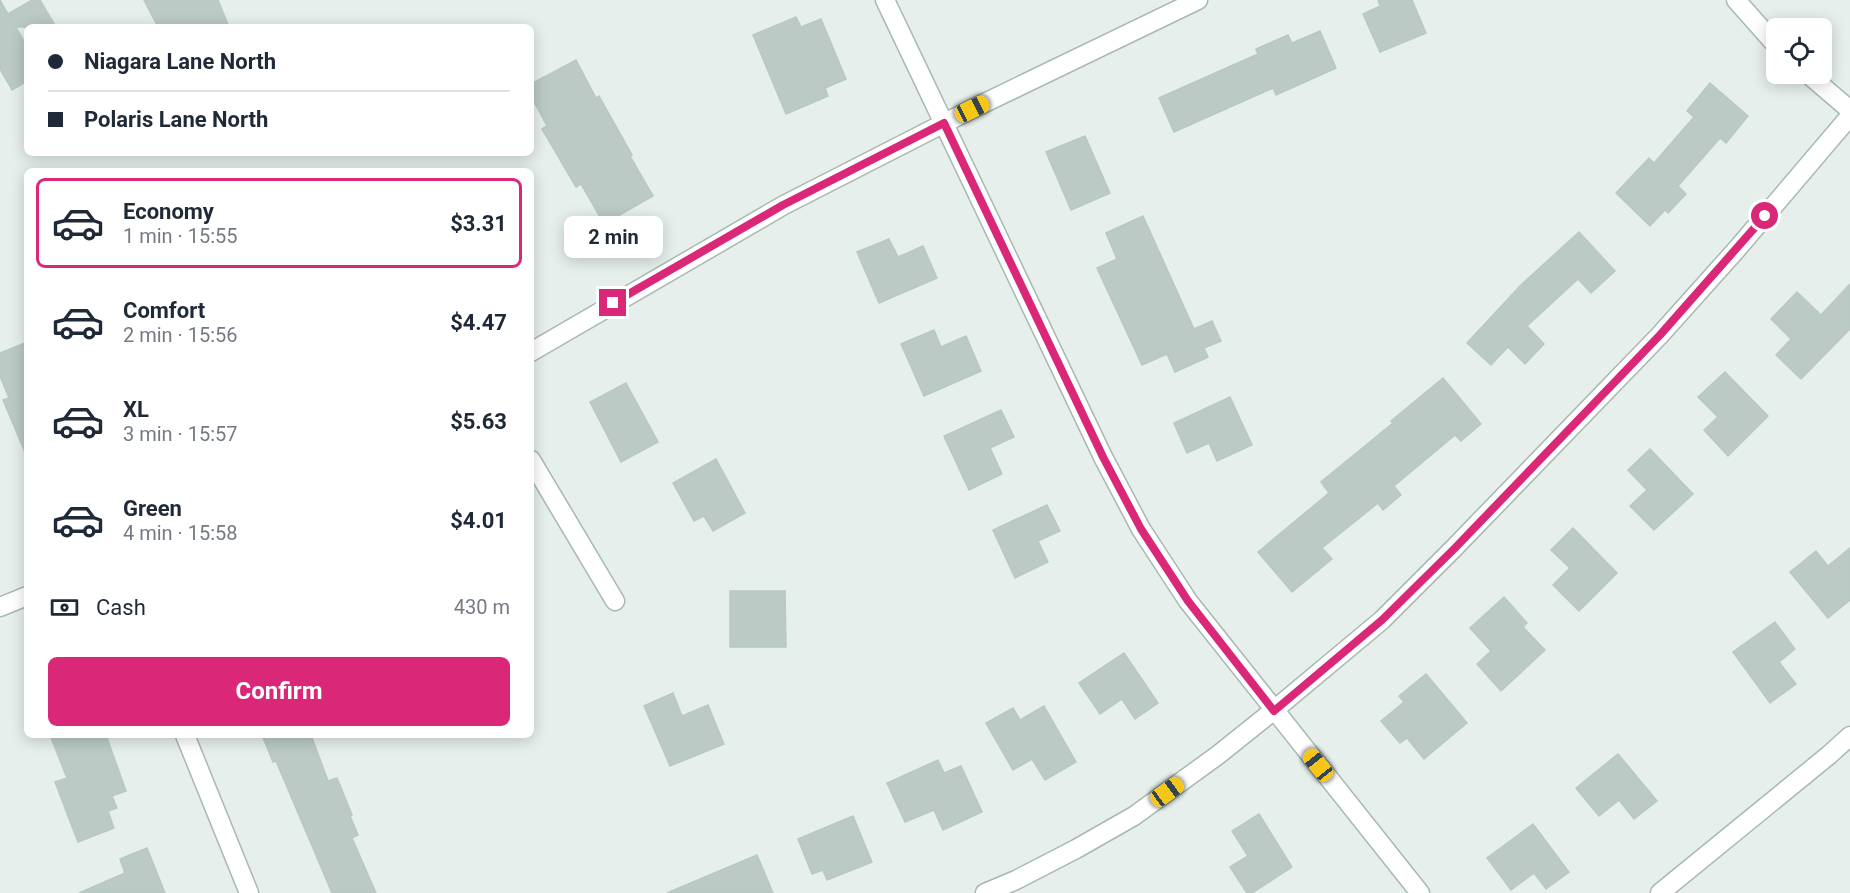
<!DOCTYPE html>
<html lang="en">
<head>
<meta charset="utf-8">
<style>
	:root { --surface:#fff; --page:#f6f6f7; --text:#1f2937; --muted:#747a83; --line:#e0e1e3; --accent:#db2777 }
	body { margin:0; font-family:Roboto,sans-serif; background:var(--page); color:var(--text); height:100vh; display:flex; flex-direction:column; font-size:22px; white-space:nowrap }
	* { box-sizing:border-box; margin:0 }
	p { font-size:20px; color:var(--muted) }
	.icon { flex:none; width:33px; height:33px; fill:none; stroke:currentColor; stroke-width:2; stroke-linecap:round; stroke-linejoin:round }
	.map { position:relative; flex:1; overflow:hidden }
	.panel { position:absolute; left:24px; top:168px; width:510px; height:570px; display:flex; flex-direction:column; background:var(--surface); border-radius:9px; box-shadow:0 3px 15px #0003 }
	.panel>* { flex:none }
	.guide { position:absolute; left:24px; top:24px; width:510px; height:132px; border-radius:9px; box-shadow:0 3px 15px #0003; display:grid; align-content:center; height:132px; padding:0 24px; background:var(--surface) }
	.buttons { position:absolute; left:1766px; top:18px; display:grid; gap:12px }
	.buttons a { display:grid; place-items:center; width:66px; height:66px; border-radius:9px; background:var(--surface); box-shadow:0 3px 15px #0003; font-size:30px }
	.end { position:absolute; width:27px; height:27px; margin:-14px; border:8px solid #db2777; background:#fff; box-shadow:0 0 0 3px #fff }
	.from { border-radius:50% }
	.bubble { position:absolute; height:42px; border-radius:9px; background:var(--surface); box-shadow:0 3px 15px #0003; font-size:20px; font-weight:700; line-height:42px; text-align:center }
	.car { position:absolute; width:18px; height:36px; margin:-18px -9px; border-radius:8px; box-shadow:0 0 4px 2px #0007; background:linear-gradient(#f5c518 24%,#345 0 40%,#f5c518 0 76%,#345 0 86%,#f5c518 0) }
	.guide b { display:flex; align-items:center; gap:21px; height:57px; font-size:22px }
	.guide b+b { border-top:2px solid var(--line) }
	.guide i { width:15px; height:15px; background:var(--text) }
	ul { padding:10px 0 0; list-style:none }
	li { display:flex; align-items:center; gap:18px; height:90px; margin:0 12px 9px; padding:0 12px; border:3px solid transparent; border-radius:9px }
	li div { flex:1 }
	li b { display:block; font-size:22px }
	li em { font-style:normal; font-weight:700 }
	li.current { border-color:var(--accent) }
	li>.icon { width:54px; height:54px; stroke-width:1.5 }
	.pay { display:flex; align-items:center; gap:15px; height:66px; padding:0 24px; font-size:22px }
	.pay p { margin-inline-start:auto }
	.button { display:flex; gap:12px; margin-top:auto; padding:12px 24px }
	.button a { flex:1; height:69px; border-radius:9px; background:var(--accent); color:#fff; font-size:24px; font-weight:700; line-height:69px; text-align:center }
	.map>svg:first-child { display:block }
	.building { fill:#bbcac4; stroke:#b8c9c2; stroke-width:1.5 }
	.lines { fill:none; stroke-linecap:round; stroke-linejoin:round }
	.street-casing { stroke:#a8b8b2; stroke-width:21 }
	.street { stroke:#fff; stroke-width:18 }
	.route { stroke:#db2777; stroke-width:8 }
</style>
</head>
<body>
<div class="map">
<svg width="1850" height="893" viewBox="0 0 1850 893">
	<rect width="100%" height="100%" fill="#e6efeb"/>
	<g class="building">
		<path d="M0 0 8 14 32 0H40L56 27H16L27 47V81L12 90 0 69Z"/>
		<path d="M144 0H218L229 27H158Z"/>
		<path d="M1378 0H1412L1426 33 1380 52 1363 14 1380 6Z"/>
		<path d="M796 17 801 27 821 19 846 79 825 88 828 96 786 114 753 35Z"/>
		<path d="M1320 31 1336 68 1276 95 1273 88 1174 132 1159 98 1258 54 1256 49 1288 35 1292 43Z"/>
		<path d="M576 60 596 98 599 96 632 155 630 156 653 196 604 224 581 184 576 187 542 129 547 126 531 96V84Z"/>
		<path d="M1710 83 1748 116 1726 143 1720 138 1678 186 1686 194 1668 213 1665 210 1650 226 1616 193 1649 158 1654 163 1694 117 1687 111Z"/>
		<path d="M1085 136 1110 193 1071 210 1046 152Z"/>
		<path d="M1143 216 1194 329 1212 321 1221 341 1204 348 1208 357 1175 372 1167 354 1142 365 1097 268 1117 259 1106 233Z"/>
		<path d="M1579 232 1615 271 1591 293 1578 279 1527 326 1544 344 1525 364 1508 347 1491 365 1467 343 1521 285Z"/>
		<path d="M889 239 898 257 923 246 937 278 879 303 857 252Z"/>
		<path d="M1850 284V329L1801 379 1776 355 1791 339 1771 319 1797 292 1821 315Z"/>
		<path d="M934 330 941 347 966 336 981 371 924 396 901 344Z"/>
		<path d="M27 342V457L3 400 9 398 0 376V353Z"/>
		<path d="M1725 372 1768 416 1728 456 1704 430 1718 417 1698 397Z"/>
		<path d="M1443 378 1481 424 1461 441 1455 435 1394 486 1401 495 1383 510 1378 503 1322 548 1332 559 1292 592 1258 552 1329 493 1321 482 1393 423 1391 421Z"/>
		<path d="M626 383 658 442 621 462 590 402Z"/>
		<path d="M1230 397 1252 445 1217 461 1209 443 1187 453 1174 423Z"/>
		<path d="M1001 410 1014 437 990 448 1002 474 969 490 944 436Z"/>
		<path d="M1650 449 1693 494 1654 530 1630 506 1647 490 1628 470Z"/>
		<path d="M716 459 745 513 713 531 704 516 694 521 673 483Z"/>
		<path d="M1047 505 1060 531 1038 541 1048 562 1015 578 993 530Z"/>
		<path d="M1573 528 1617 573 1579 611 1553 585 1570 568 1551 550Z"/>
		<path d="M1850 548V600L1828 618 1790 572 1816 551 1828 566Z"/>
		<path d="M730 591H785L786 647H730Z"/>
		<path d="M1504 597 1527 623 1523 627 1545 650 1501 691 1477 664 1491 651 1470 628Z"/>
		<path d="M1775 622 1795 649 1779 662 1796 684 1770 703 1733 652Z"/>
		<path d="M1124 653 1158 703 1135 719 1122 699 1100 714 1079 683Z"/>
		<path d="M1426 674 1467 723 1424 759 1407 738 1400 743 1381 721 1404 702 1399 696Z"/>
		<path d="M673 693 682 716 708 705 724 744 670 766 644 706Z"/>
		<path d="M1044 706 1076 762 1045 780 1032 759 1013 770 986 723 1013 708 1020 720Z"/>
		<path d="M50 735H106L126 791 112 796 117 808 108 811 114 828 78 842 55 782 67 778Z"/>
		<path d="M262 735H311L328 781 337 778 352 815 350 816 358 835 352 838 376 893H332L276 761 273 762Z"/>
		<path d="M1618 754 1657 801 1634 819 1619 800 1599 816 1576 788Z"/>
		<path d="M938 760 944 773 961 766 982 812 943 830 934 810 905 822 887 783Z"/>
		<path d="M1259 814 1292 867 1252 893H1247L1230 867 1248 856 1232 831Z"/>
		<path d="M853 816 872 862 827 880 823 870 812 874 798 839Z"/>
		<path d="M1533 824 1569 872 1546 889 1534 873 1511 890 1487 858Z"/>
		<path d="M147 848 165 893H79L125 873 120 859Z"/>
		<path d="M757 855 773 893H667Z"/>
	</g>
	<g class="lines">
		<g class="street-casing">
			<g id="street">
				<path d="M885 0 1103 457 1141 529 1188 601 1420 893"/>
				<path d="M1736 0 1776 45"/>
				<path d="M1808 74 1850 110"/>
				<path d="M531 352 784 205 972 109 1198 0"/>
				<path d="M531 460 615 601"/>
				<path d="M0 607 27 596"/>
				<path d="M185 735 249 893"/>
				<path d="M985 893 1016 880 1076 849 1134 816 1218 755 1273 711 1382 620 1455 547 1660 335 1737 249 1850 116"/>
				<path d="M1660 893 1829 755 1850 736"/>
			</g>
		</g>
		<use href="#street" class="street"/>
	</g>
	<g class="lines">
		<path class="route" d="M613 303 783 205 944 123 1103 457 1141 529 1188 601 1274 711 1382 620 1455 548 1660 335 1765 216"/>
	</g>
</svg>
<div class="buttons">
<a><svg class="icon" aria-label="locate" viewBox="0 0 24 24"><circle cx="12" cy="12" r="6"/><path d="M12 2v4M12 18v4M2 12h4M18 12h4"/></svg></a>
</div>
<i class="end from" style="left:1765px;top:216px"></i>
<i class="end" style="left:613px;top:303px"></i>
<div class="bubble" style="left:564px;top:216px;width:99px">2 min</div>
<i class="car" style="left:972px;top:109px;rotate:64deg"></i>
<i class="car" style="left:1318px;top:765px;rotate:321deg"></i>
<i class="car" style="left:1167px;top:792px;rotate:54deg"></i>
<div class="guide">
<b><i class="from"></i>Niagara Lane North</b>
<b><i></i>Polaris Lane North</b>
</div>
<section class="panel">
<ul>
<li class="current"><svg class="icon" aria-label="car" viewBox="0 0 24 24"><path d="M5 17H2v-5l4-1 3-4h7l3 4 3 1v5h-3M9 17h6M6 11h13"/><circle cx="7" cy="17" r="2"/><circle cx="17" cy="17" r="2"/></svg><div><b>Economy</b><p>1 min · 15:55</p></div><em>$3.31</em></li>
<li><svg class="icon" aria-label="car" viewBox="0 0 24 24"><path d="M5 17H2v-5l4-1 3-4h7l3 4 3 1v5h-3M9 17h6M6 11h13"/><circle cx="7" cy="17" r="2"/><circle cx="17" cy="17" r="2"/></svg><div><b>Comfort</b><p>2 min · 15:56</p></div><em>$4.47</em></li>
<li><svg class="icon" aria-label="car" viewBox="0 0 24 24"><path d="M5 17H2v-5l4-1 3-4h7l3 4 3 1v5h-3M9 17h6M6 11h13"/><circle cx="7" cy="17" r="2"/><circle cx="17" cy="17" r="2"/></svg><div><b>XL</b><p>3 min · 15:57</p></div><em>$5.63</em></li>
<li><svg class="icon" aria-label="car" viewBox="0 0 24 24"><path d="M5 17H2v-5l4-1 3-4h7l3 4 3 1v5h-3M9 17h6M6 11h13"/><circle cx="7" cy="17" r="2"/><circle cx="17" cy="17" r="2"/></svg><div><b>Green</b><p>4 min · 15:58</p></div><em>$4.01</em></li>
</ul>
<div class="pay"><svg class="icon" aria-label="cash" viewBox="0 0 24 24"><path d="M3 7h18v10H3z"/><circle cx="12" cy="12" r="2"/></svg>Cash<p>430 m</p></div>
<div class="button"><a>Confirm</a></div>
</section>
</div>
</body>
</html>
